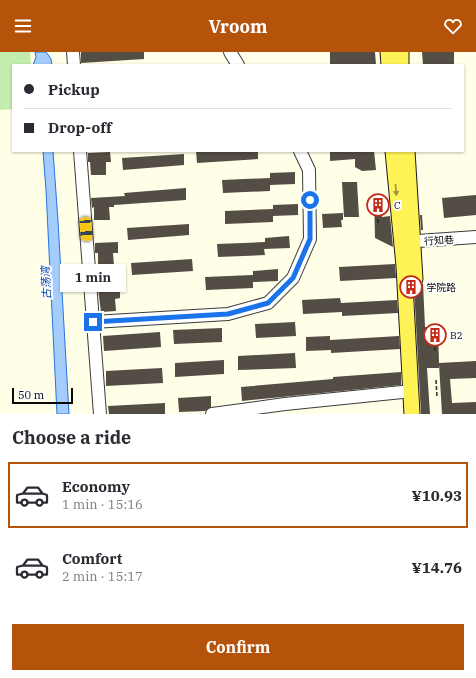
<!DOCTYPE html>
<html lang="en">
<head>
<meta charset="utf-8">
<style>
	:root { --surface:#fff; --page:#f7f7f7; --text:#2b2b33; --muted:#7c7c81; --line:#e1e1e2; --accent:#b45309 }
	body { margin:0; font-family:"IBM Plex Serif","Noto Sans SC",serif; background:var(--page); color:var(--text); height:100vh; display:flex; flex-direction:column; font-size:15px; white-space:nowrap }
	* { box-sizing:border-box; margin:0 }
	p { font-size:13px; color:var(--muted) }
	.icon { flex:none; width:22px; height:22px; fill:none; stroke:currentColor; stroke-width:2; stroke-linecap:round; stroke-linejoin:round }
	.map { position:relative; height:362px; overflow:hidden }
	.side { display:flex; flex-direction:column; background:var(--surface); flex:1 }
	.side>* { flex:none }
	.guide { position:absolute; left:12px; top:12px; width:452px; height:88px; border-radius:0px; box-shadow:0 1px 3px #0004; display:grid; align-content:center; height:88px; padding:0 12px; background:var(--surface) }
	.scale { position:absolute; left:12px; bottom:10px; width:61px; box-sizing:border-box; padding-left:4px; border:2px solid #090909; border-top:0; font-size:11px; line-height:14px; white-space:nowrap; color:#090909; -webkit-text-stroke:3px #fff; paint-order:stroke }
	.end { position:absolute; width:18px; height:18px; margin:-9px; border:5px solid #1a73e8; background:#fff; box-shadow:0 0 0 2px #fff }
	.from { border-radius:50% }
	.bubble { position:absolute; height:28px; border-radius:0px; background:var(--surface); box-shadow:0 1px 3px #0004; font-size:13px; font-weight:800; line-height:28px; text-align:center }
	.car { position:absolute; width:12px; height:24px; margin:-12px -6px; border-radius:5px; box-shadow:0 0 3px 1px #0007; background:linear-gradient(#f5c518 24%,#345 0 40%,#f5c518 0 76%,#345 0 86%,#f5c518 0) }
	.guide b { display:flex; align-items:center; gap:14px; height:38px; font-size:15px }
	.guide b+b { border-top:1px solid var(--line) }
	.guide i { width:10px; height:10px; background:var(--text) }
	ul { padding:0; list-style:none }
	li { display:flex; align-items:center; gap:12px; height:66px; margin:0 8px 6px; padding:0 4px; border:2px solid transparent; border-radius:0px }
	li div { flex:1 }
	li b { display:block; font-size:15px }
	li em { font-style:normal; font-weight:800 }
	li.active { border-color:var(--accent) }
	li>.icon { width:36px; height:36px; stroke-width:1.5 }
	h2 { padding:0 12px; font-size:18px; line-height:48px }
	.action { display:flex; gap:8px; margin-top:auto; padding:8px 12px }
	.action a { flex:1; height:46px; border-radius:0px; background:var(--accent); color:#fff; font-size:16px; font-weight:800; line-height:46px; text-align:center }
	header { display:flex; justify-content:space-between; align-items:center; height:52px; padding:0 12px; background:var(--accent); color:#fff; font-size:18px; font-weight:800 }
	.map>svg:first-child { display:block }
	.green { fill:#c3edac }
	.water { fill:#a4cdfd; stroke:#2474db }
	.building { fill:#534d45 }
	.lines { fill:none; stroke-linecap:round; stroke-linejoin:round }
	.minor-casing { stroke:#3c3c3c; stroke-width:14 }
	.major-casing { stroke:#1a1a1a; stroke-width:17 }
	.path { stroke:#2b2b2b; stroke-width:1.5; stroke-dasharray:4 2; stroke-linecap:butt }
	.minor { stroke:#fff; stroke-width:12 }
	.major { stroke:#fff256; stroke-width:15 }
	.oneway { fill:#9d9537 }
	.route { stroke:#1a73e8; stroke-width:5 }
	.labels { text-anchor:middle; stroke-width:4; stroke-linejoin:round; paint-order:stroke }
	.poi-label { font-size:10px; fill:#090909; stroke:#fff; text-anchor:start }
	.street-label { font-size:10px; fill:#090909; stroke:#fff }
	.water-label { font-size:11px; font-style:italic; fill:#0847a5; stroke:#fff }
</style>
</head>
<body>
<header><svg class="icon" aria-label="menu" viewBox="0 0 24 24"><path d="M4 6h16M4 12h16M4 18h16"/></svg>Vroom<svg class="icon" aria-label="heart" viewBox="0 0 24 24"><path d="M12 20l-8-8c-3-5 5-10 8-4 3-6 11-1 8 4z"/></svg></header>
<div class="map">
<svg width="476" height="362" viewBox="0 0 476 362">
	<rect width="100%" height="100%" fill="#fffee6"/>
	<path class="green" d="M0 0H30L31 13H13V57L0 58Z"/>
	<g class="water">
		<path d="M35 0H46L51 7 52 13H33L36 5Z"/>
		<path d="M43 99H53L58 169 69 362H57L46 138Z"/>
	</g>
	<g class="building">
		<path d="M81 0H144V7L81 11Z"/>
		<path d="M330 0H375L376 13H330Z"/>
		<path d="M422 0H454V13H423Z"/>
		<path d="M196 99H258V107L197 111Z"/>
		<path d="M330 99H374L376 118 362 119 355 115V107L330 109Z"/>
		<path d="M110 100 111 110H106V123H91L90 110H88V101Z"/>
		<path d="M184 102V113L123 118 122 106Z"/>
		<path d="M295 120V132L270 133V139L223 141 222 128 270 126V121Z"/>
		<path d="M342 130H357L359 165H344Z"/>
		<path d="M186 136V148L114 153V155H109L110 168H94V155L92 156 91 146 125 144 124 141Z"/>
		<path d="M374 143H382V165L390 164 393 195 375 186Z"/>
		<path d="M476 143V163L444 166 442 146Z"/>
		<path d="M298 152V163L273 164V170L225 172V159L273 157V153Z"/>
		<path d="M343 161V168H341L342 175 323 176 322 162Z"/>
		<path d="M420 163H422L423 178H421Z"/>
		<path d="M189 172V183L128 188 127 176Z"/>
		<path d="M289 184 290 196 264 197 265 203 218 205 217 192 265 190V186Z"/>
		<path d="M118 190V201H113L114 214H98V201H95V191Z"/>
		<path d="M192 207 193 219 132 223 131 211Z"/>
		<path d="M395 212 396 226 340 229 339 215Z"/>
		<path d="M278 217V229L253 230V236L206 238 205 225 253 223V219Z"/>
		<path d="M423 231 425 275H438L439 311 476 309V326L450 327 452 351 476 350V362H442L439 312V316H427L430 362H421L414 236 420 235Z"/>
		<path d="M120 236V246L115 247 116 259 101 260 98 237Z"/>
		<path d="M340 246 341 251 397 248 398 261 342 264V260L303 262 302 248Z"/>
		<path d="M295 270 296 284 256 286 255 272Z"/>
		<path d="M222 276V290L174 292 173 278Z"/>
		<path d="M160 280 161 295 104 299 103 284Z"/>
		<path d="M330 284V288L399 284 400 297 331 301V298L306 299V285Z"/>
		<path d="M295 301 296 316 238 318V304Z"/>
		<path d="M224 308V322L175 325V311Z"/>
		<path d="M162 316 163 331 106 334V319Z"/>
		<path d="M401 320V333L242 349 241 335 333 327V325Z"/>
		<path d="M211 344V355L205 359 179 360 178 346Z"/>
		<path d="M165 351V362H109L108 354Z"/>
	</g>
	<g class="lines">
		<g class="minor-casing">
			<g id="minor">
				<path d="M73 0 74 13"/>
				<path d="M230 0 238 13"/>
				<path d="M80 99 100 362"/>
				<path d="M403 190 476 185"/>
				<path d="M93 270 228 262 268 251 293 226 310 187 309 118 300 99"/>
				<path d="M212 362 285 352 412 339"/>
			</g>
		</g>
		<g class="major-casing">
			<g id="major">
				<path d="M388 0 389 13"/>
				<path d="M401 0V13"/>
				<path d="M393 99 404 214 412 362"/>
				<path d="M407 99 415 227"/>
			</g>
		</g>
		<g class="path">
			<path d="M378 143V172"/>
			<path d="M434 277 435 299"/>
			<path d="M436 328 437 345"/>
		</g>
		<use href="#minor" class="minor"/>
		<use href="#major" class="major"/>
	</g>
	<defs><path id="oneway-solid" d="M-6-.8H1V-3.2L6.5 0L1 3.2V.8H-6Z"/></defs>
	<use class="oneway" href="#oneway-solid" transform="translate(396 138) rotate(85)"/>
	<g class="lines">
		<path class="route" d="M93 270 228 262 268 251 293 226 310 187V148"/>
	</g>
	<defs>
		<g id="building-ring" transform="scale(1.15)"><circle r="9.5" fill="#fff" stroke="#c52a15" stroke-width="1.5"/><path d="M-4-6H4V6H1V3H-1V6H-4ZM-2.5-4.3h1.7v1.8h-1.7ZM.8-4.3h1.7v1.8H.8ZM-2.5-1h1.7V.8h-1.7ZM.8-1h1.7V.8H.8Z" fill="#c52a15"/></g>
	</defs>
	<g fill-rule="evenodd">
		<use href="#building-ring" x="378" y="153"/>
		<use href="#building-ring" x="411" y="235"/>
		<use href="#building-ring" x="435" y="283"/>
	</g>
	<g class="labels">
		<g class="poi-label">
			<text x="394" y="157">C</text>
			<text x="426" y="239">学院路</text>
			<text x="450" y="287">B2</text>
		</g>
		<g class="street-label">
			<text transform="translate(439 188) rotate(-4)" y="4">行知巷</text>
		</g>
		<g class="water-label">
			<text transform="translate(46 231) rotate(-93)" y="4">古荡湾</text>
		</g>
	</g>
</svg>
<div class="scale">50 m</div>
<i class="end from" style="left:310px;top:148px"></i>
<i class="end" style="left:93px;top:270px"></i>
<div class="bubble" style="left:60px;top:212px;width:66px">1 min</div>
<i class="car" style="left:86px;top:177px;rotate:176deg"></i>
<div class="guide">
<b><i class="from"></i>Pickup</b>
<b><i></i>Drop-off</b>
</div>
</div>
<section class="side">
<h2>Choose a ride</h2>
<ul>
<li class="active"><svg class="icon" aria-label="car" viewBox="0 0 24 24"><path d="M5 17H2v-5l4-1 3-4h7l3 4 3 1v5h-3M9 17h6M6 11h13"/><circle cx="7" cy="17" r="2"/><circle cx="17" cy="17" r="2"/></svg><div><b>Economy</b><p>1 min · 15:16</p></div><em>¥10.93</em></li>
<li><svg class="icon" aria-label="car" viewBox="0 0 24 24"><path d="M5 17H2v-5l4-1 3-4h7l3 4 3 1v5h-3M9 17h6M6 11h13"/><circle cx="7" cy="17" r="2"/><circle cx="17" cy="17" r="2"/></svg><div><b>Comfort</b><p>2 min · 15:17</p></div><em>¥14.76</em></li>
</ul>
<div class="action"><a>Confirm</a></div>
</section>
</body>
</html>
